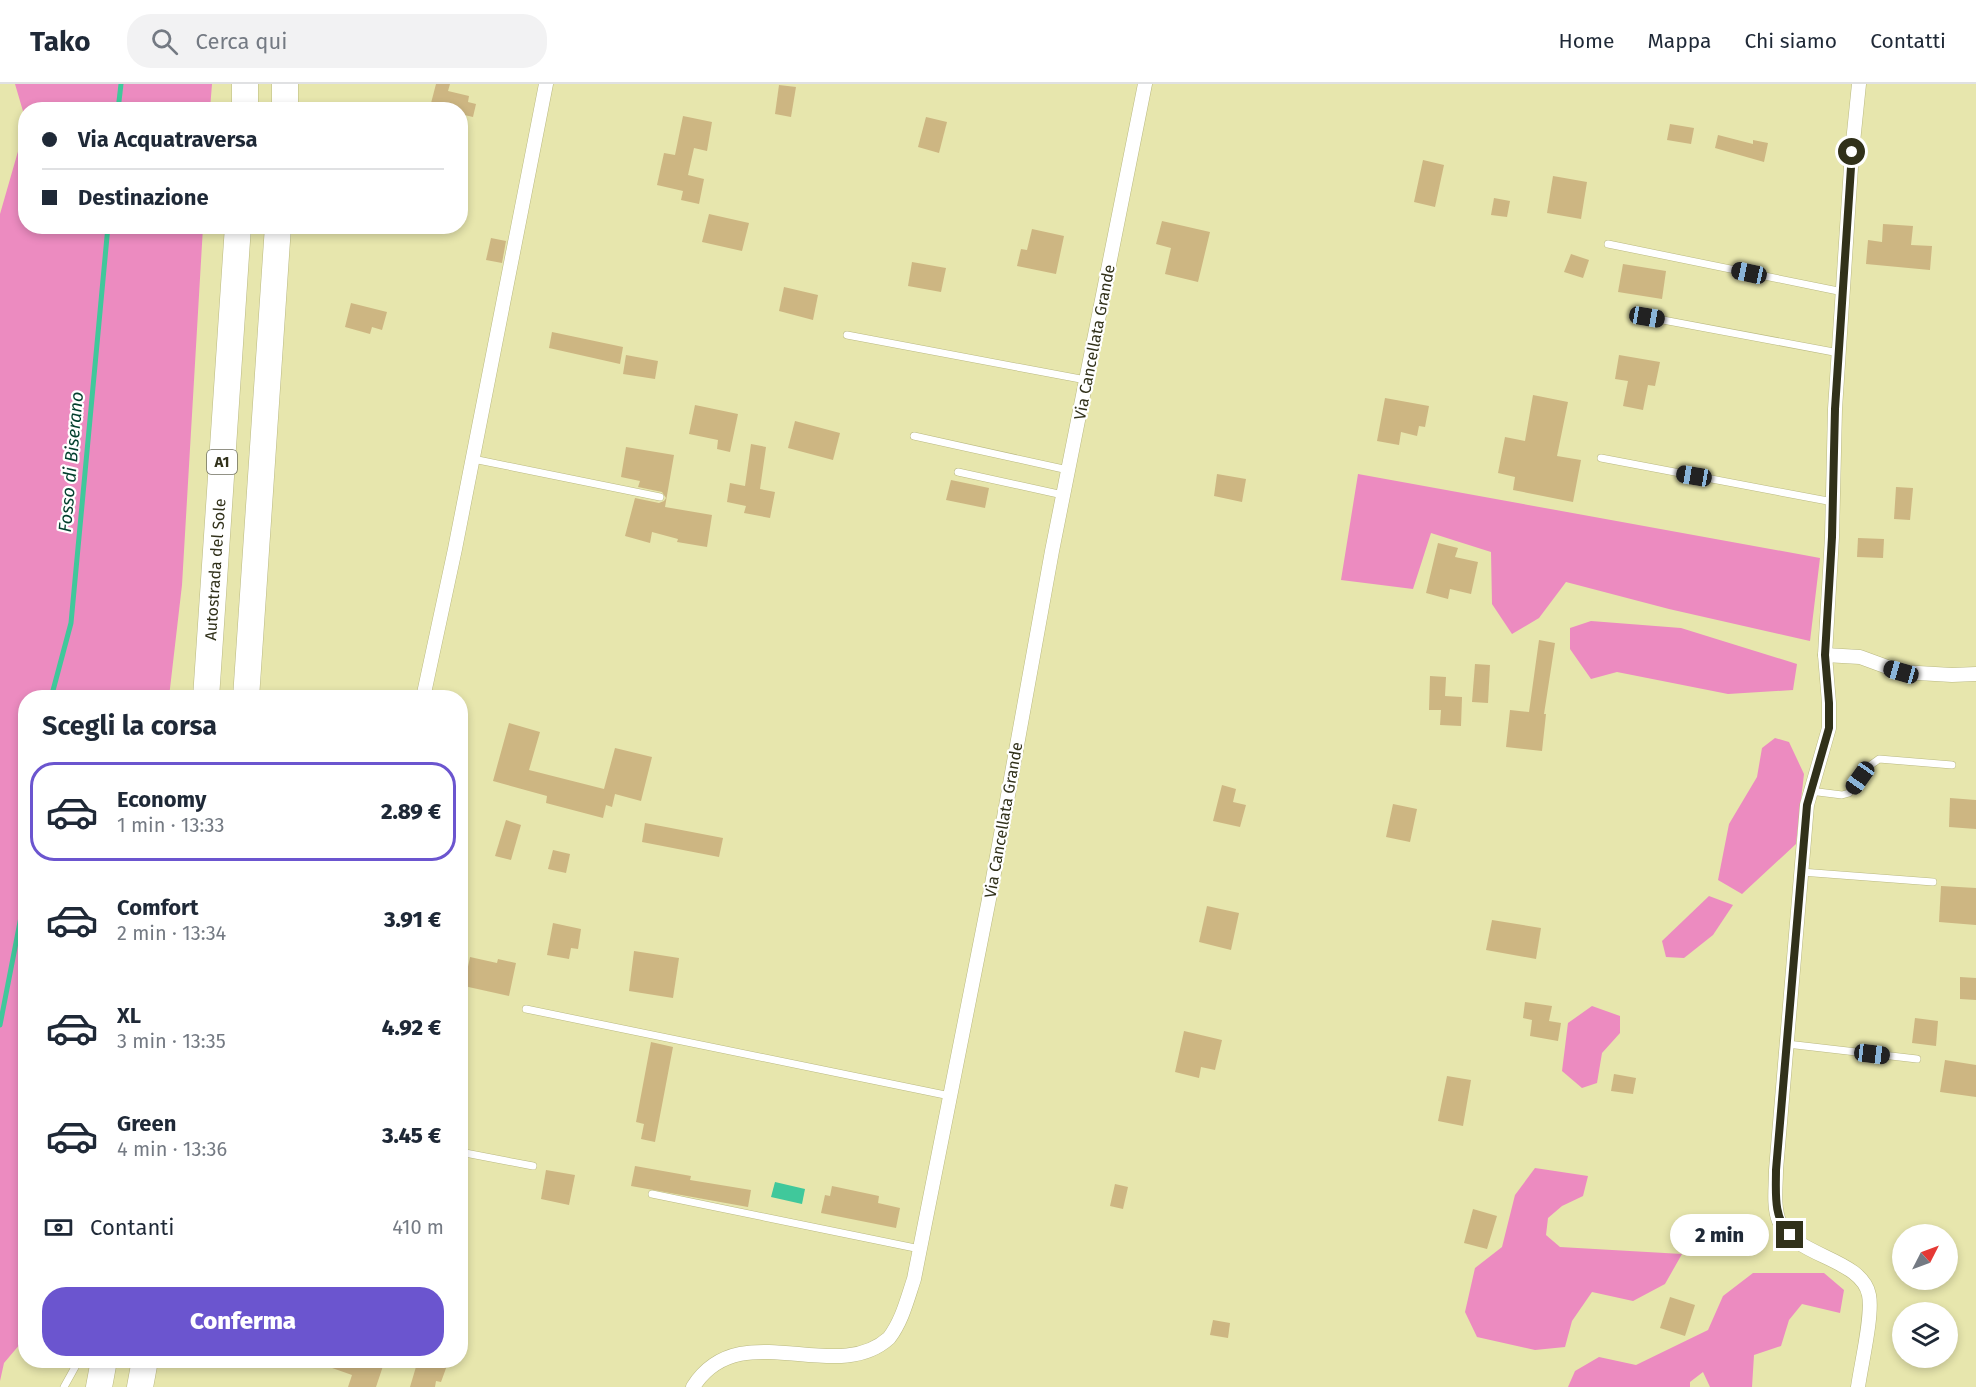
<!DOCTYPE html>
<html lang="it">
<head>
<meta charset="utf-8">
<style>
	:root { --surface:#fff; --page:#f2f2f3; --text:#1f2937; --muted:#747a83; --line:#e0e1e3; --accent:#6b55cf }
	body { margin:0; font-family:"Fira Sans",sans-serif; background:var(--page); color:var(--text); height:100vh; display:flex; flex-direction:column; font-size:22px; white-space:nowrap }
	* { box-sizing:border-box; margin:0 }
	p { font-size:20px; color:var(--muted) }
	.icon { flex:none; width:33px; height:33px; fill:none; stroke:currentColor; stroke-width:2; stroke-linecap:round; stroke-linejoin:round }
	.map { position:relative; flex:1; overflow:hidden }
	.panel { position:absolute; left:18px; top:606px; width:450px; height:678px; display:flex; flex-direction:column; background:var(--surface); border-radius:24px; box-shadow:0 3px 9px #0003 }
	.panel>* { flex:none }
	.banner { position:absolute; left:18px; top:18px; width:450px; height:132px; border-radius:24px; box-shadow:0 3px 9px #0003; display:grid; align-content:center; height:132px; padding:0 24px; background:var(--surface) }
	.needle { width:39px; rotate:48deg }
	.tools { position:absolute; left:1892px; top:1140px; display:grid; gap:12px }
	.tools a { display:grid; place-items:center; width:66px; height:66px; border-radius:50%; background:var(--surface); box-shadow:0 3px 9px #0003; font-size:30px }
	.end { position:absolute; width:27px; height:27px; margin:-14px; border:8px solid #31311a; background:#fff; box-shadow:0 0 0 3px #fff }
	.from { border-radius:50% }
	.bubble { position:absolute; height:42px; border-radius:21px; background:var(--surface); box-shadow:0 3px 9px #0003; font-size:20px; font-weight:800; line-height:42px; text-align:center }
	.car { position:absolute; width:18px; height:36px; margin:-18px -9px; border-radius:8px; box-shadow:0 0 4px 2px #0007; background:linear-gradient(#222 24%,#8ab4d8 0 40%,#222 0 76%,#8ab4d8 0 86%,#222 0) }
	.banner b { display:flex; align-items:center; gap:21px; height:57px; font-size:22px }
	.banner b+b { border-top:2px solid var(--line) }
	.banner i { width:15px; height:15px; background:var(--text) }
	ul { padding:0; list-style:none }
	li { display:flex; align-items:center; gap:18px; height:99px; margin:0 12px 9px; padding:0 12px; border:3px solid transparent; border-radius:24px }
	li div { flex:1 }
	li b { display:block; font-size:22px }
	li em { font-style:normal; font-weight:800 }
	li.selected { border-color:var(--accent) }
	li>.icon { width:54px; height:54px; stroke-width:1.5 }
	h2 { padding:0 24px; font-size:27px; line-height:72px }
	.pay { display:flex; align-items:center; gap:15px; height:66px; padding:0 24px; font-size:22px }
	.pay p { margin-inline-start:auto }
	.cta { display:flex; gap:12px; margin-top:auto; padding:12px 24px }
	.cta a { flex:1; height:69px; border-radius:24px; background:var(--accent); color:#fff; font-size:24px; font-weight:800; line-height:69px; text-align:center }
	header { display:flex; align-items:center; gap:36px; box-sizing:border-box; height:84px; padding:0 30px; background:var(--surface); border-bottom:2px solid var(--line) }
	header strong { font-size:28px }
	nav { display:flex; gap:33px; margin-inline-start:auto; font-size:21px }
	.search { width:420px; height:54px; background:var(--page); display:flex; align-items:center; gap:15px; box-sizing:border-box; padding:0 21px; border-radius:24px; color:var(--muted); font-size:22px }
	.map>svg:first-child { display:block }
	.forest { fill:#ec8bc0 }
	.water { fill:#40c89b }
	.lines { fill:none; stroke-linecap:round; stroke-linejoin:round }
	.stream { stroke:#40c89b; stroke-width:5 }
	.building { fill:#cdb682 }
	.service-casing { stroke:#bab982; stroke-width:8 }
	.minor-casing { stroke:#bab982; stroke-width:15 }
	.motorway-casing { stroke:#bab982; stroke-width:27 }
	.service { stroke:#fff; stroke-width:7 }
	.minor { stroke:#fff; stroke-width:14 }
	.motorway { stroke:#fff; stroke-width:26 }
	.route { stroke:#31311a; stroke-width:8 }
	.labels { text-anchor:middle; stroke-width:4.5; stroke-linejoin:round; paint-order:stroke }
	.shield { fill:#fff; stroke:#6f6f5f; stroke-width:1.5 }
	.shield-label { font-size:15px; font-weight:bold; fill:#31311a }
	.street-label { font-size:16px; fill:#31311a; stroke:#fff }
	.water-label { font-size:18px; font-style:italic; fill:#023f2d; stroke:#fff }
</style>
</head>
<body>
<header>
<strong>Tako</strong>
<div class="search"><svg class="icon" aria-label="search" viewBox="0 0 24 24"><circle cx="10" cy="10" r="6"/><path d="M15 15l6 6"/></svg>Cerca qui</div>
<nav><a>Home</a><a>Mappa</a><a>Chi siamo</a><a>Contatti</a></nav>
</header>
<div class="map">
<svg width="1976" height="1303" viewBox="0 0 1976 1303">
	<rect width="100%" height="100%" fill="#e7e6ad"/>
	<g class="forest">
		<path d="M15 0H212L210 25 26 26 25 34Z"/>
		<path d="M25 43 26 142 203 143 182 501 169 613 26 614V1253L4 1279 0 1297V130Z"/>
		<path d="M1358 390 1820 474 1810 557 1669 525 1566 498 1539 534 1512 550 1492 520 1491 468 1431 449 1413 505 1341 496Z"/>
		<path d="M1591 537 1681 544 1797 580 1793 606 1728 610 1617 588 1591 595 1570 565V544Z"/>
		<path d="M1775 654 1789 658 1804 690 1796 760 1742 810 1718 796 1729 740 1757 693 1762 664Z"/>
		<path d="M1709 812 1733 821 1713 851 1684 874 1666 873 1662 857Z"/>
		<path d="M1592 922 1620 932V949L1602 969 1597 999 1582 1004 1562 987 1568 939Z"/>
		<path d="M1535 1084 1588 1092 1583 1112 1562 1122 1548 1134 1546 1151 1560 1163 1682 1170 1665 1200 1633 1217 1592 1208 1572 1237 1565 1263 1535 1266 1477 1253 1465 1228 1475 1184 1502 1163 1515 1111Z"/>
		<path d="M1753 1189H1824L1844 1206 1840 1229 1802 1220 1789 1236 1781 1262 1754 1271 1752 1303H1710L1703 1288 1690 1298V1303H1568L1575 1287 1599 1273 1636 1281 1708 1246 1723 1212Z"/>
	</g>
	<path class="water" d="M775 1098 805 1105 802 1120 771 1113Z"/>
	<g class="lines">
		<g class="stream">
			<path d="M118 26 121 0"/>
			<path d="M51 614 71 539 108 142"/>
			<path d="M0 941 26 807"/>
		</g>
	</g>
	<g class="building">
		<path d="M436 0H450L448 7 469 12 468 18 476 20 473 33 460 30V26H442L430 23Z"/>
		<path d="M779 1 796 3 791 33 775 30Z"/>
		<path d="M683 32 712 38 707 67 694 64 688 91 704 95 699 120 681 116 683 107 657 101 664 69 675 71Z"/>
		<path d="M926 33 947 38 939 69 918 63Z"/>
		<path d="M1670 40 1694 44 1691 60 1667 56Z"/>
		<path d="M1718 51 1753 60V56L1768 59 1764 78 1715 64Z"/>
		<path d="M1423 76 1444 81 1435 123 1414 118Z"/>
		<path d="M1553 92 1587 98 1581 135 1547 129Z"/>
		<path d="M1494 114 1510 117 1507 133 1491 131Z"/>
		<path d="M709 130 749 139 742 167 702 158Z"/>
		<path d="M1162 137 1210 148 1198 198 1165 190 1171 164 1156 160Z"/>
		<path d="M1883 140 1913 142 1911 161 1932 162 1930 186 1866 180 1868 156 1882 158Z"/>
		<path d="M1032 145 1064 152 1056 190 1017 182 1021 165 1027 166Z"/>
		<path d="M491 154 506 157 502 179 486 176Z"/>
		<path d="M1571 170 1589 176 1583 194 1564 188Z"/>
		<path d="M912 178 946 184 941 208 908 202Z"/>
		<path d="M1623 180 1666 187 1662 215 1618 208Z"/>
		<path d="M784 203 818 211 813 236 779 227Z"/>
		<path d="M351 219 387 228 382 246 372 243 370 250 345 243Z"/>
		<path d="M552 248 623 263 620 280 549 264Z"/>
		<path d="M626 271 658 277 655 295 623 290Z"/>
		<path d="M1619 271 1660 278 1655 302 1648 301 1643 326 1623 322 1628 297 1615 295Z"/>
		<path d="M1533 311 1568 318 1557 372 1581 376 1573 418 1513 406 1515 393 1498 389 1505 353 1525 357Z"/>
		<path d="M1385 314 1429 322 1425 343 1419 342 1417 352 1401 348 1399 361 1377 357Z"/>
		<path d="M695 321 738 330 730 368 717 365 718 356 689 350Z"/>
		<path d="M795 337 840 349 833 376 788 364Z"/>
		<path d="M751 360 766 363 760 405 775 408 770 434 744 429 746 422 727 418 730 399 745 402Z"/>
		<path d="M626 363 674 371 665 423 712 431 707 463 677 458 678 455 652 448 650 459 625 452 635 414 659 419 664 417 666 414 662 408 638 403 640 397 621 393Z"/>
		<path d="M1217 390 1246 395 1242 418 1214 412Z"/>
		<path d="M951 396 989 404 985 424 946 416Z"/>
		<path d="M1896 403 1913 404 1910 436 1894 435Z"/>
		<path d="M1858 454 1884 455 1883 474 1857 473Z"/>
		<path d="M1438 459 1458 464 1455 473 1478 478 1471 510 1450 505 1448 515 1426 509Z"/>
		<path d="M1539 556 1555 559 1544 630H1546L1542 667 1506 663 1510 626 1529 628Z"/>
		<path d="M1475 580 1490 581 1488 619 1472 618Z"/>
		<path d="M1430 592 1446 593 1445 612 1462 613 1461 642 1440 641 1441 626H1429Z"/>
		<path d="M509 639 540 648 529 686 604 705 615 664 652 673 641 717 615 710 612 723 606 721 603 734 546 719 547 712 493 697Z"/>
		<path d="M1222 701 1236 705 1233 718 1246 721 1240 743 1213 737Z"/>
		<path d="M1950 714 1976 716V745L1949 743Z"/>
		<path d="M1393 720 1417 725 1410 758 1386 753Z"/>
		<path d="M506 736 521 741 511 776 495 772Z"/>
		<path d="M645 739 723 754 719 773 642 758Z"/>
		<path d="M553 766 570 770 566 789 548 785Z"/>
		<path d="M1941 802 1976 804V841L1939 838Z"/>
		<path d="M1207 822 1239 829 1231 866 1199 858Z"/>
		<path d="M1492 836 1541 844 1536 875 1486 866Z"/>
		<path d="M553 839 581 845 578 865 571 864 569 875 547 871Z"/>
		<path d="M634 867 679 874 673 914 629 907Z"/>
		<path d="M470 873 497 879 498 875 516 879 509 912 464 902Z"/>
		<path d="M1960 893 1976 894V916L1960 915Z"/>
		<path d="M1525 918 1552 922 1549 937 1561 939 1558 957 1530 952 1532 936 1523 934Z"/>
		<path d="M1915 934 1938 937 1936 962 1912 959Z"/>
		<path d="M1184 947 1222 956 1215 986 1201 983 1199 994 1175 988Z"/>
		<path d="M651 958 673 963 655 1058 641 1055 644 1040 636 1038Z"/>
		<path d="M1945 976 1976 981V1013L1940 1008Z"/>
		<path d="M1614 990 1636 994 1633 1010 1611 1007Z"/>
		<path d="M1447 992 1471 996 1463 1042 1438 1037Z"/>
		<path d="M635 1082 691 1092 690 1096 751 1106 748 1123 631 1102Z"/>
		<path d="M546 1086 575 1091 569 1121 541 1115Z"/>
		<path d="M1115 1100 1128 1103 1123 1125 1110 1122Z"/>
		<path d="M832 1102 879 1112 878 1119 900 1124 896 1144 821 1129 825 1111 830 1112Z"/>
		<path d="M1473 1125 1497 1132 1487 1165 1464 1159Z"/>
		<path d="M1670 1213 1695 1221 1685 1252 1660 1244Z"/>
		<path d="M1213 1236 1230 1239 1228 1254 1210 1251Z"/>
		<path d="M318 1276H385L376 1303H348L352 1291 318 1279Z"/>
		<path d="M418 1276H449L441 1298 436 1297 435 1303H410Z"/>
	</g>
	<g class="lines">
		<g class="service-casing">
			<g id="service">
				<path d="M1608 160 1843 208"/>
				<path d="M1647 233 1839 269"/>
				<path d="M847 251 1086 296"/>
				<path d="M914 352 1068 386"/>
				<path d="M1601 374 1833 418"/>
				<path d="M473 375 660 413"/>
				<path d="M958 388 1063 411"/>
				<path d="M1810 707 1842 711 1849 709 1868 683 1879 675 1952 681"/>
				<path d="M1801 788 1933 798"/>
				<path d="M526 925 950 1012"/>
				<path d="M1787 960 1917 975"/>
				<path d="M460 1068 533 1082"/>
				<path d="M652 1110 920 1165"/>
				<path d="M64 1303 79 1276"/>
			</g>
		</g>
		<g class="minor-casing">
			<g id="minor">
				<path d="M1825 571 1832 453 1835 325 1852 68 1859 0"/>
				<path d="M423 614 455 465 546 0"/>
				<path d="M693 1303C740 1229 835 1303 889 1254 902 1237 907 1216 914 1195L992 800 1052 467 1145 0"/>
				<path d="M1858 1303C1861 1281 1873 1231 1869 1211 1862 1174 1794 1173 1779 1137 1773 1122 1776 1102 1776 1086L1807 721 1829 644V619L1825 571 1860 573 1901 588 1952 591 1976 590"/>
			</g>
		</g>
		<g class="motorway-casing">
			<g id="motorway">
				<path d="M245 26V0"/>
				<path d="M285 26V0"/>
				<path id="s1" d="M206 614 238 142"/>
				<path d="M246 614 278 142"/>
				<path d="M99 1303 104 1276"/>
				<path d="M140 1303 145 1276"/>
			</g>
		</g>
		<use href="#service" class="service"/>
		<use href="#minor" class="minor"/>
		<use href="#motorway" class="motorway"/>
	</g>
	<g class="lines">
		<path class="route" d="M1790 1151C1773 1133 1776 1109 1776 1086L1807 721 1829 644V619L1825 571 1832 453 1835 325 1852 68"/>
	</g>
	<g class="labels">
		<rect class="shield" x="207" y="366" width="30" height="24" rx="4.5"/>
		<g class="shield-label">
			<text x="222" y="383">A1</text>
		</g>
		<g class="street-label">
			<text transform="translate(1094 258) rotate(-79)" y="6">Via Cancellata Grande</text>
			<text dy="6" stroke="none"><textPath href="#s1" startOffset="129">Autostrada del Sole</textPath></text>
			<text transform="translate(1003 736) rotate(-80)" y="6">Via Cancellata Grande</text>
		</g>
		<g class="water-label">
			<text transform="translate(71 378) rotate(-85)" y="6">Fosso di Biserano</text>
		</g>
	</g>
</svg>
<div class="tools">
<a><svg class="needle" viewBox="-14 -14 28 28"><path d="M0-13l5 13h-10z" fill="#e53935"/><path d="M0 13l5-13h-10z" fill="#747a83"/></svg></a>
<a><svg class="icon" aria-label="layers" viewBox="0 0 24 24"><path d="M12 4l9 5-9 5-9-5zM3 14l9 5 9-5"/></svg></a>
</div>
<i class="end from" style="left:1852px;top:68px"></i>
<i class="end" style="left:1790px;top:1151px"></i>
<div class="bubble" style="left:1670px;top:1130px;width:99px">2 min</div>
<i class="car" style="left:1749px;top:189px;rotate:282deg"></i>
<i class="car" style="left:1647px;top:233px;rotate:100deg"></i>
<i class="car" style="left:1694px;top:392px;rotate:280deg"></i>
<i class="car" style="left:1901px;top:588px;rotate:286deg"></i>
<i class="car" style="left:1860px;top:694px;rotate:215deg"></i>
<i class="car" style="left:1872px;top:970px;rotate:97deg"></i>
<div class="banner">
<b><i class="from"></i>Via Acquatraversa</b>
<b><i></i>Destinazione</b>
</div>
<section class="panel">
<h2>Scegli la corsa</h2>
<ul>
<li class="selected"><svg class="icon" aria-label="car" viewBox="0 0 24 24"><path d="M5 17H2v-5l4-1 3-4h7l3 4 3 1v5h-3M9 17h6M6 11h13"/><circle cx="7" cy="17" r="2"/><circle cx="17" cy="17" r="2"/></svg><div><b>Economy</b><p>1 min · 13:33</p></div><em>2.89 €</em></li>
<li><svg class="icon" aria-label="car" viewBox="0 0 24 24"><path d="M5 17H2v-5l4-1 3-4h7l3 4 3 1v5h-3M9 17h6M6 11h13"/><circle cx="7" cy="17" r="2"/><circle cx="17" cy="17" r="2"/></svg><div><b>Comfort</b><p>2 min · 13:34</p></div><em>3.91 €</em></li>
<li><svg class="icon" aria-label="car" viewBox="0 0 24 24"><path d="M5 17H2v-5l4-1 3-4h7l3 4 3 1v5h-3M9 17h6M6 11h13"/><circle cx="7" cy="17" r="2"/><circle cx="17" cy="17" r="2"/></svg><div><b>XL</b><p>3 min · 13:35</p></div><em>4.92 €</em></li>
<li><svg class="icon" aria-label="car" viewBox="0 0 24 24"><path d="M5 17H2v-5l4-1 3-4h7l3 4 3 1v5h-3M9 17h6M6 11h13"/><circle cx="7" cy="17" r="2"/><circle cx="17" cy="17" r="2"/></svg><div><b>Green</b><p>4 min · 13:36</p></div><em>3.45 €</em></li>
</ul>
<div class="pay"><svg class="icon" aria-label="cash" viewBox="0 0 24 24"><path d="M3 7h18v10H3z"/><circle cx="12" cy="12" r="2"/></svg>Contanti<p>410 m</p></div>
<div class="cta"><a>Conferma</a></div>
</section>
</div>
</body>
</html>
